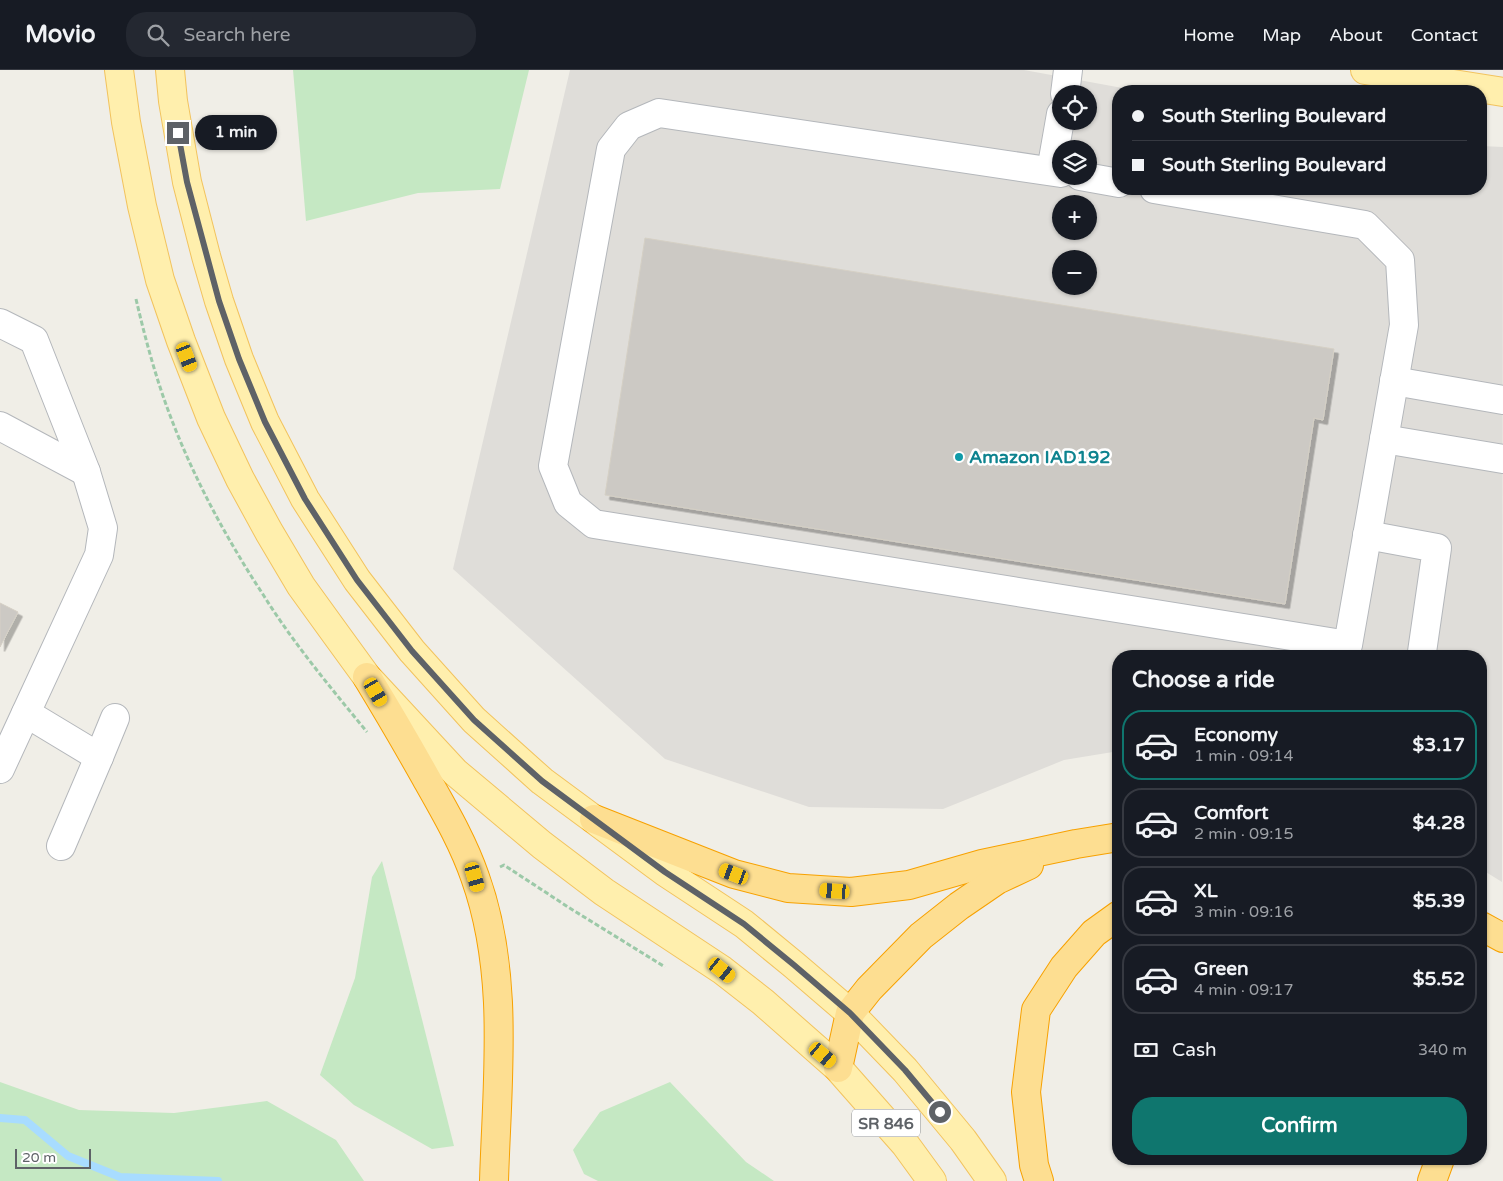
<!DOCTYPE html>
<html lang="en">
<head>
<meta charset="utf-8">
<style>
	:root { --surface:#171b24; --page:#242831; --text:#f1f3f6; --muted:#9ea1a6; --line:#363941; --accent:#0f766e }
	body { margin:0; font-family:"Varela Round",sans-serif; background:var(--page); color:var(--text); height:100vh; display:flex; flex-direction:column; font-size:19px; white-space:nowrap }
	* { box-sizing:border-box; margin:0 }
	p { font-size:16px; color:var(--muted) }
	.icon { flex:none; width:28px; height:28px; fill:none; stroke:currentColor; stroke-width:2; stroke-linecap:round; stroke-linejoin:round }
	.map { position:relative; flex:1; overflow:hidden }
	.details { position:absolute; left:1112px; top:580px; width:375px; height:515px; display:flex; flex-direction:column; background:var(--surface); border-radius:20px; box-shadow:0 1px 4px #0004 }
	.details>* { flex:none }
	.guide { position:absolute; left:1112px; top:15px; width:375px; height:110px; border-radius:20px; box-shadow:0 1px 4px #0004; display:grid; align-content:center; height:110px; padding:0 20px; background:var(--surface) }
	.tools { position:absolute; left:1052px; top:15px; display:grid; gap:10px }
	.tools a { display:grid; place-items:center; width:45px; height:45px; border-radius:50%; background:var(--surface); box-shadow:0 1px 4px #0004; font-size:25px }
	.scale { position:absolute; left:15px; bottom:12px; width:76px; box-sizing:border-box; padding-left:5px; border:2px solid #5e6267; border-top:0; font-size:14px; line-height:18px; white-space:nowrap; color:#5e6267; -webkit-text-stroke:4px #fff; paint-order:stroke }
	.end { position:absolute; width:22px; height:22px; margin:-11px; border:6px solid #5e6267; background:#fff; box-shadow:0 0 0 2px #fff }
	.from { border-radius:50% }
	.bubble { position:absolute; height:35px; border-radius:18px; background:var(--surface); box-shadow:0 1px 4px #0004; font-size:16px; font-weight:800; line-height:35px; text-align:center }
	.car { position:absolute; width:15px; height:30px; margin:-15px -8px; border-radius:6px; box-shadow:0 0 4px 1px #0007; background:linear-gradient(#f5c518 24%,#345 0 40%,#f5c518 0 76%,#345 0 86%,#f5c518 0) }
	.guide b { display:flex; align-items:center; gap:18px; height:48px; font-size:19px }
	.guide b+b { border-top:1px solid var(--line) }
	.guide i { width:12px; height:12px; background:var(--text) }
	ul { padding:0; list-style:none }
	li { display:flex; align-items:center; gap:15px; height:70px; margin:0 10px 8px; padding:0 10px; border:2px solid var(--line); border-radius:20px }
	li div { flex:1 }
	li b { display:block; font-size:19px }
	li em { font-style:normal; font-weight:800 }
	li.on { border-color:var(--accent) }
	li>.icon { width:45px; height:45px; stroke-width:1.5 }
	h2 { padding:0 20px; font-size:22px; line-height:60px }
	.pay { display:flex; align-items:center; gap:12px; height:55px; padding:0 20px; font-size:19px }
	.pay p { margin-inline-start:auto }
	.primary-button { display:flex; gap:10px; margin-top:auto; padding:10px 20px }
	.primary-button a { flex:1; height:58px; border-radius:20px; background:var(--accent); color:#fff; font-size:20px; font-weight:800; line-height:58px; text-align:center }
	header { display:flex; align-items:center; gap:30px; box-sizing:border-box; height:70px; padding:0 25px; background:var(--surface); border-bottom:1px solid var(--line) }
	header strong { font-size:24px }
	nav { display:flex; gap:28px; margin-inline-start:auto; font-size:18px }
	.search { width:350px; height:45px; background:var(--page); display:flex; align-items:center; gap:12px; box-sizing:border-box; padding:0 18px; border-radius:20px; color:var(--muted); font-size:19px }
	.map>svg:first-child { display:block }
	.industrial { fill:#dfddd9; fill-rule:evenodd }
	.green { fill:#c5e8c3 }
	.lines { fill:none; stroke-linecap:round; stroke-linejoin:round }
	.stream { stroke:#a8dcff; stroke-width:8 }
	.building { fill:#ccc9c4; stroke:#d5d0c5; filter:url(#shadow) }
	.minor-casing { stroke:#b4b7bb; stroke-width:30 }
	.major-casing { stroke:#f2c35e; stroke-width:30 }
	.highway-casing { stroke:#f7a100; stroke-width:30 }
	.path { stroke:#9cc9a8; stroke-width:3; stroke-dasharray:5 2.5; stroke-linecap:butt }
	.minor { stroke:#fff; stroke-width:28 }
	.major { stroke:#ffefad; stroke-width:28 }
	.highway { stroke:#fdde91; stroke-width:28 }
	.route { stroke:#5e6267; stroke-width:6 }
	.culture-dot { fill:#0f9aa8; stroke:#fff; stroke-width:2 }
	.labels { text-anchor:middle; stroke-width:5; stroke-linejoin:round; paint-order:stroke }
	.shield { fill:#fff; stroke:#8e9195; stroke-width:1 }
	.shield-label { font-size:16px; font-weight:bold; fill:#5e6267 }
	.culture-label { font-size:18px; font-weight:bold; fill:#0d838f; stroke:#fff; text-anchor:start }
</style>
</head>
<body>
<header>
<strong>Movio</strong>
<div class="search"><svg class="icon" aria-label="search" viewBox="0 0 24 24"><circle cx="10" cy="10" r="6"/><path d="M15 15l6 6"/></svg>Search here</div>
<nav><a>Home</a><a>Map</a><a>About</a><a>Contact</a></nav>
</header>
<div class="map">
<svg width="1503" height="1111" viewBox="0 0 1503 1111">
	<defs>
		<filter id="shadow"><feDropShadow dx="4.5" dy="4.5" stdDeviation="0" flood-color="#0004"/></filter>
	</defs>
	<rect width="100%" height="100%" fill="#f0eee7"/>
	<path class="industrial" d="M570 0H1024L1139 21H1119V119H1481V76L1503 77 1502 812 1481 799V586H1119V681L1064 690 943 739 809 737 665 689 453 499ZM1061 24H1089V51H1061ZM1061 79H1089V106H1061ZM1061 134H1089V161H1061ZM1061 189H1089V216H1061Z"/>
	<g class="green">
		<path d="M293 0H529L500 119 418 123 306 151Z"/>
		<path d="M382 791 454 1076 432 1079 354 1035 320 1005 355 908 372 807Z"/>
		<path d="M0 1012 79 1040 174 1043 267 1031 336 1070 364 1111H0Z"/>
		<path d="M670 1012 746 1092 774 1111H598L584 1104 573 1080 600 1042Z"/>
	</g>
	<g class="lines">
		<path class="stream" d="M0 1048 25 1050 68 1086 120 1107 218 1111"/>
	</g>
	<g class="building">
		<path d="M645 168 1334 279 1323 350 1314 348 1285 534 605 425Z"/>
		<path d="M0 533 18 542 0 577Z"/>
	</g>
	<g class="lines">
		<g class="minor-casing">
			<g id="minor">
				<path d="M1065 24 1068 0"/>
				<path d="M1051 101 1061 44"/>
				<path d="M1061 103 659 43 629 56 611 79 553 396 568 433 594 454 1348 575 1404 255 1400 190 1365 155 1154 119"/>
				<path d="M1080 106 1119 113"/>
				<path d="M0 253 34 270 86 402 103 458 99 485 0 699"/>
				<path d="M1394 311 1503 330"/>
				<path d="M0 356 86 402"/>
				<path d="M1384 369 1503 389"/>
				<path d="M1367 465 1437 478 1422 582"/>
				<path d="M26 643 99 687 115 648"/>
				<path d="M61 776 99 687"/>
			</g>
		</g>
		<g class="major-casing">
			<g id="major">
				<path d="M119 0 126 52 142 136 160 210 181 271 211 348 240 409 269 462 301 516 335 563 367 607 455 702 542 775 604 822 722 900 763 932 838 998 905 1074 932 1111"/>
				<path d="M170 0 173 31 187 112 206 186 219 231 239 289 265 352 305 429 357 510 412 581 474 650 542 711 665 802 744 854 794 895 850 943 905 1000 963 1070 992 1111"/>
				<path d="M1365 0 1503 22"/>
			</g>
		</g>
		<g class="highway-casing">
			<g id="highway">
				<path d="M367 607C387 640 407 674 426 708 444 740 463 772 475 807 510 904 497 1010 494 1111"/>
				<path d="M594 749 734 804 788 818 851 822 909 815 982 794 1076 774 1119 767"/>
				<path d="M1481 856 1503 868"/>
				<path d="M838 998 850 943 869 919 921 866 959 836 997 810 1029 795"/>
				<path d="M1039 1111 1034 1095 1026 1022 1036 940 1064 897 1094 863 1119 845"/>
				<path d="M1432 1111 1440 1089"/>
			</g>
		</g>
		<g class="path">
			<path d="M136 229C143 259 151 290 161 320 185 392 222 462 264 526 294 574 331 618 367 662"/>
			<path d="M500 797 504 795 568 837 665 897"/>
		</g>
		<use href="#minor" class="minor"/>
		<use href="#major" class="major"/>
		<use href="#highway" class="highway"/>
	</g>
	<g class="lines">
		<path class="route" d="M178 63 187 112 219 231 239 289 265 352 305 429 357 510 412 581 474 650 542 711 665 802 744 854 794 895 850 943 905 1000 940 1042"/>
	</g>
	<circle class="culture-dot" cx="959" cy="387" r="5"/>
	<g class="labels">
		<rect class="shield" x="852" y="1039.5" width="68" height="27" rx="4"/>
		<g class="shield-label">
			<text x="886" y="1059">SR 846</text>
		</g>
		<g class="culture-label">
			<text x="969" y="393">Amazon IAD192</text>
		</g>
	</g>
</svg>
<div class="tools">
<a><svg class="icon" aria-label="locate" viewBox="0 0 24 24"><circle cx="12" cy="12" r="6"/><path d="M12 2v4M12 18v4M2 12h4M18 12h4"/></svg></a>
<a><svg class="icon" aria-label="layers" viewBox="0 0 24 24"><path d="M12 4l9 5-9 5-9-5zM3 14l9 5 9-5"/></svg></a>
<a>+</a>
<a>−</a>
</div>
<div class="scale">20 m</div>
<i class="end from" style="left:940px;top:1042px"></i>
<i class="end" style="left:178px;top:63px"></i>
<div class="bubble" style="left:195px;top:45px;width:82px">1 min</div>
<i class="car" style="left:187px;top:287px;rotate:159deg"></i>
<i class="car" style="left:376px;top:622px;rotate:150deg"></i>
<i class="car" style="left:734px;top:804px;rotate:291deg"></i>
<i class="car" style="left:475px;top:807px;rotate:164deg"></i>
<i class="car" style="left:835px;top:821px;rotate:274deg"></i>
<i class="car" style="left:722px;top:900px;rotate:129deg"></i>
<i class="car" style="left:823px;top:985px;rotate:130deg"></i>
<div class="guide">
<b><i class="from"></i>South Sterling Boulevard</b>
<b><i></i>South Sterling Boulevard</b>
</div>
<section class="details">
<h2>Choose a ride</h2>
<ul>
<li class="on"><svg class="icon" aria-label="car" viewBox="0 0 24 24"><path d="M5 17H2v-5l4-1 3-4h7l3 4 3 1v5h-3M9 17h6M6 11h13"/><circle cx="7" cy="17" r="2"/><circle cx="17" cy="17" r="2"/></svg><div><b>Economy</b><p>1 min · 09:14</p></div><em>$3.17</em></li>
<li><svg class="icon" aria-label="car" viewBox="0 0 24 24"><path d="M5 17H2v-5l4-1 3-4h7l3 4 3 1v5h-3M9 17h6M6 11h13"/><circle cx="7" cy="17" r="2"/><circle cx="17" cy="17" r="2"/></svg><div><b>Comfort</b><p>2 min · 09:15</p></div><em>$4.28</em></li>
<li><svg class="icon" aria-label="car" viewBox="0 0 24 24"><path d="M5 17H2v-5l4-1 3-4h7l3 4 3 1v5h-3M9 17h6M6 11h13"/><circle cx="7" cy="17" r="2"/><circle cx="17" cy="17" r="2"/></svg><div><b>XL</b><p>3 min · 09:16</p></div><em>$5.39</em></li>
<li><svg class="icon" aria-label="car" viewBox="0 0 24 24"><path d="M5 17H2v-5l4-1 3-4h7l3 4 3 1v5h-3M9 17h6M6 11h13"/><circle cx="7" cy="17" r="2"/><circle cx="17" cy="17" r="2"/></svg><div><b>Green</b><p>4 min · 09:17</p></div><em>$5.52</em></li>
</ul>
<div class="pay"><svg class="icon" aria-label="cash" viewBox="0 0 24 24"><path d="M3 7h18v10H3z"/><circle cx="12" cy="12" r="2"/></svg>Cash<p>340 m</p></div>
<div class="primary-button"><a>Confirm</a></div>
</section>
</div>
</body>
</html>
